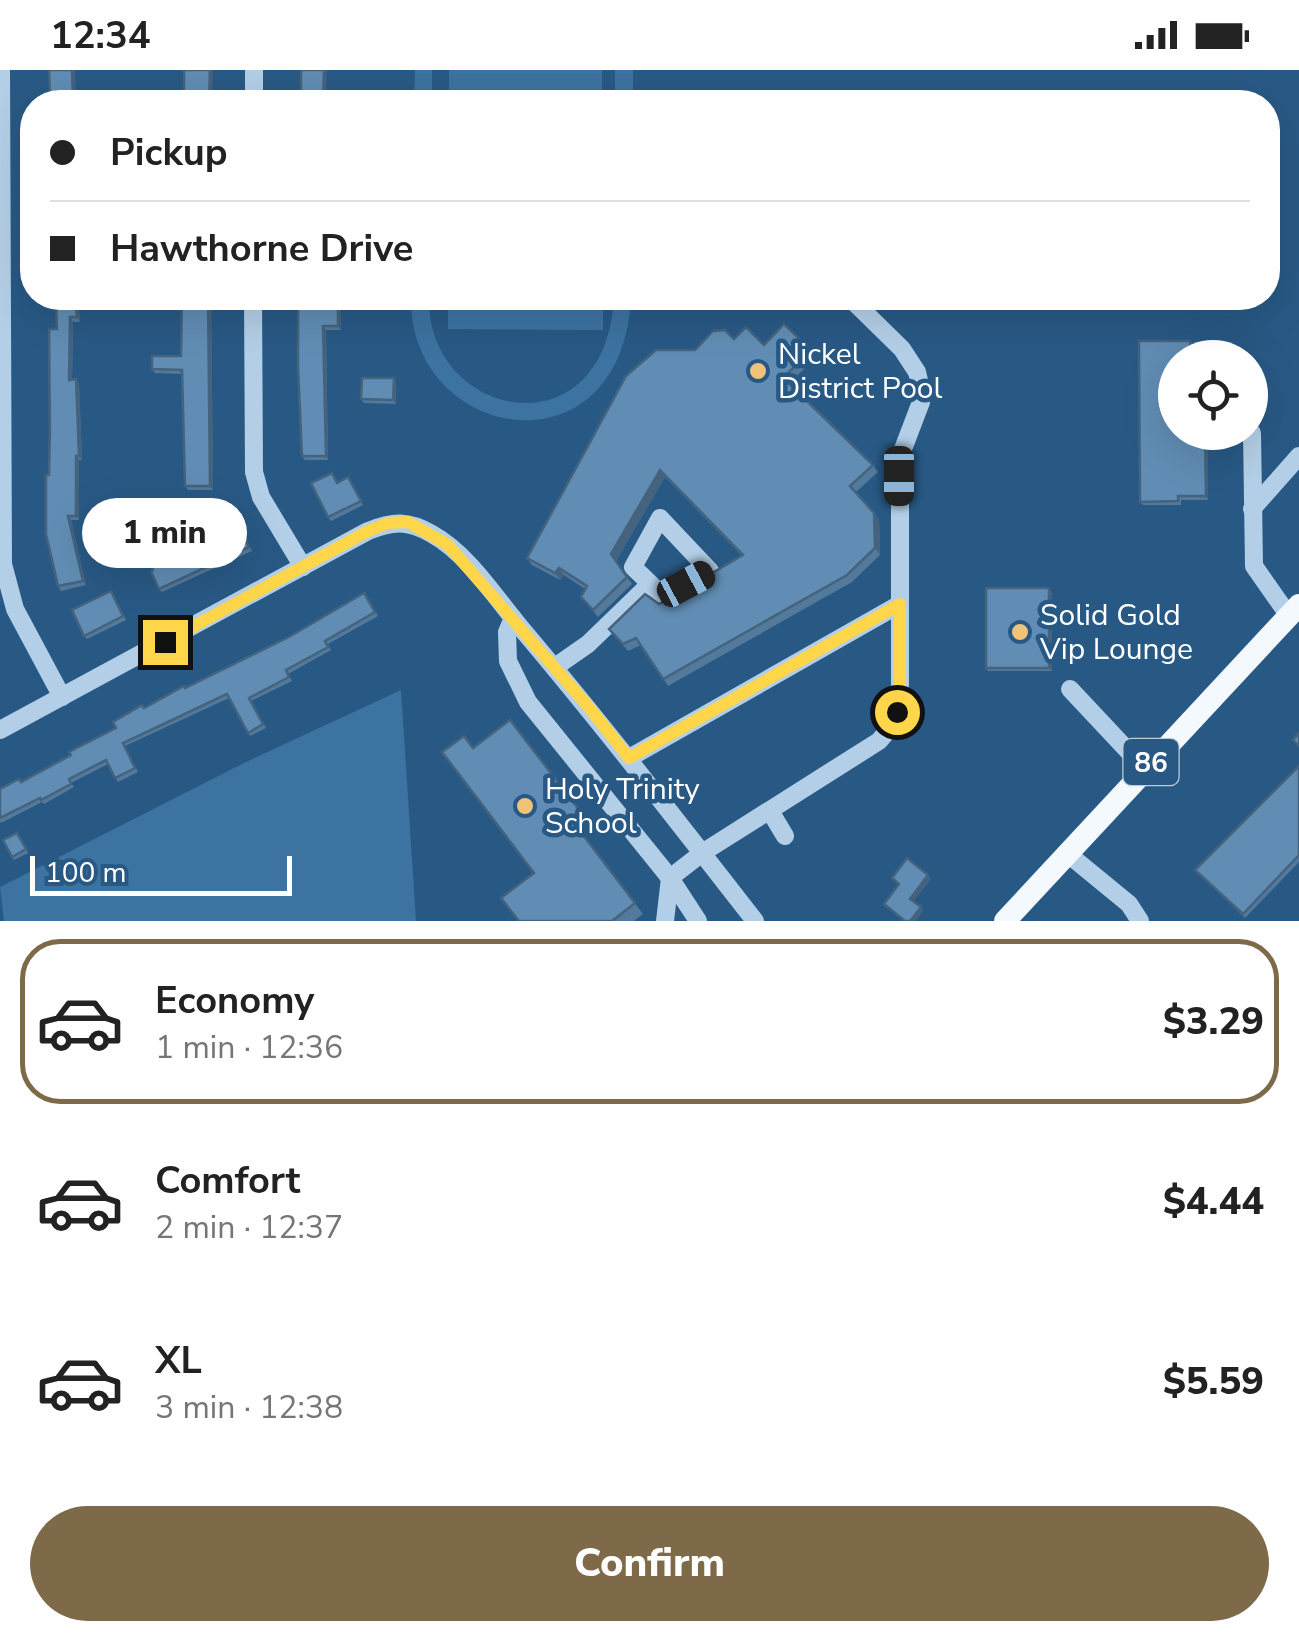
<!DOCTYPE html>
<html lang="en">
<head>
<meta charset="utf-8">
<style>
	:root { --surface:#fff; --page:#f2f2f2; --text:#222; --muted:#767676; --line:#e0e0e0; --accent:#7e6a49 }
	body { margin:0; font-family:"Nunito Sans",sans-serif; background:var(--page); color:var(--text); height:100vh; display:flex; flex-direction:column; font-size:38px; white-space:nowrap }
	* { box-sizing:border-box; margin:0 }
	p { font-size:32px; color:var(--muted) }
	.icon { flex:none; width:55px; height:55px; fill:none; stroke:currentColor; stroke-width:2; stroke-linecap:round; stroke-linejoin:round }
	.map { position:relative; height:851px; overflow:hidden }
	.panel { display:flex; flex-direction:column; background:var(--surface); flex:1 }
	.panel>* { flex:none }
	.guide { position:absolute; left:20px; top:20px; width:1260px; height:220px; border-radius:40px; box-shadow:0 10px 40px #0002; display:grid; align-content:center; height:220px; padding:0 30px; background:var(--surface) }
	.fabs { position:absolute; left:1158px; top:270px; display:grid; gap:20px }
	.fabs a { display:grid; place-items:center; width:110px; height:110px; border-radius:50%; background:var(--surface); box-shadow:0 10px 40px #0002; font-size:50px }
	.scale { position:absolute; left:30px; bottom:25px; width:262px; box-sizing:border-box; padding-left:10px; border:5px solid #fff; border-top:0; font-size:28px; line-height:35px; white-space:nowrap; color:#fff; -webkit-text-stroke:8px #285985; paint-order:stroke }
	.end { position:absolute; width:45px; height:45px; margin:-22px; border:12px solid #ffd54a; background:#111; box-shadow:0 0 0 5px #111 }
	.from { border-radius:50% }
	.bubble { position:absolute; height:70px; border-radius:35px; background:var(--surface); box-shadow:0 10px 40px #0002; font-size:32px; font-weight:800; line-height:70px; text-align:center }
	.car { position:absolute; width:30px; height:60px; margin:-30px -15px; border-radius:12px; box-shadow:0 0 8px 2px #0007; background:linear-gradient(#222 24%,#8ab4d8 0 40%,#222 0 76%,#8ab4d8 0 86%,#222 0) }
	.guide b { display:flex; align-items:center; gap:35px; height:95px; font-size:38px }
	.guide b+b { border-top:2px solid var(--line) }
	.guide i { width:25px; height:25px; background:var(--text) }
	ul { padding:18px 0 0; list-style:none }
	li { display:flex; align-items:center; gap:30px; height:165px; margin:0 20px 15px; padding:0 10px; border:5px solid transparent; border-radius:40px }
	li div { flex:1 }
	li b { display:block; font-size:38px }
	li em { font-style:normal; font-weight:800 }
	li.active { border-color:var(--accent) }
	li>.icon { width:90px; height:90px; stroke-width:1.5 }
	.primary-button { display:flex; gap:20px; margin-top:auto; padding:20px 30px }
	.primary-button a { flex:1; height:115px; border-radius:60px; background:var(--accent); color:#fff; font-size:40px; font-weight:800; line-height:115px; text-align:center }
	.status { display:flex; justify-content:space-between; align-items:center; height:70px; padding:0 50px; background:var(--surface); direction:ltr }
	.status svg { height:28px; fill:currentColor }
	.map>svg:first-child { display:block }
	.green { fill:#3d73a1 }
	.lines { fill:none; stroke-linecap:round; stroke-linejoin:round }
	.minor { stroke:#b3cfe7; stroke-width:18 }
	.major { stroke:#f4f9fe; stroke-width:22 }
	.wall { fill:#53799b }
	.shaded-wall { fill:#44637e }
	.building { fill:#618db4; stroke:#44637e; stroke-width:2.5 }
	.route { stroke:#ffd54a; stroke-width:12 }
	.poi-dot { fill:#efc279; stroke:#285985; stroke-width:4 }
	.labels { text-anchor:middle; stroke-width:9; stroke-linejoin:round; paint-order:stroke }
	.shield { fill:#285985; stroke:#becdda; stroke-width:2.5 }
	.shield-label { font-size:28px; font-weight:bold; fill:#fff }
	.poi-label { font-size:30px; fill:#fff; stroke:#285985; text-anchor:start }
</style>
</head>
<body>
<div class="status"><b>12:34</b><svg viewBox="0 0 49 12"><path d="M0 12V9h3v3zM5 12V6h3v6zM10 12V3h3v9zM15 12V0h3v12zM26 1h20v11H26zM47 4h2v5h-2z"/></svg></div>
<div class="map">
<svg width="1299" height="851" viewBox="0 0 1299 851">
	<rect width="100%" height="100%" fill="#285985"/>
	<g class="green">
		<path d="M415 0H432V32H414Z"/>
		<rect x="449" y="0" width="153" height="32"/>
		<rect x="615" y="0" width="18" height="32"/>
		<path d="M411 228H429C427 350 605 385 614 228H631C621 410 409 371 411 228Z"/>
		<path d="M448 228H603V260L448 259Z"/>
		<path d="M401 620 416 851H4L0 817 244 693Z"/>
	</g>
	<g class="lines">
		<g class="minor">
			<path d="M1 0 3 494 15 539 62 627"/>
			<path d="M254 32V0"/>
			<path d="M253 228 254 402 261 427 303 497"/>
			<path d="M1252 363 1254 496 1289 546"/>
			<path d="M1252 439 1299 386"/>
			<path d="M660 448 710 501 663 526 633 497Z"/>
			<path d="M513 548 507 562 508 591 528 632 670 808 702 783 879 671 895 652 900 615V387L921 332V319L917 302 902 279 850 228"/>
			<path d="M555 597 588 574 650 514"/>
			<path d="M1070 619 1145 699"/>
			<path d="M0 660 368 461C393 451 408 450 432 464 468 484 495 527 521 558 602 654 678 752 755 851"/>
			<path d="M629 688 900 534"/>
			<path d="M770 741 785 766"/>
			<path d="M1068 784 1129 834 1140 851"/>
			<path d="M670 808 698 851"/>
			<path d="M665 851 670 808"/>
		</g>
		<path class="major" d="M1005 851 1299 535"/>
	</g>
	<g class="wall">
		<path d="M48 228H78L80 252H73L72 309 79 314 82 390H79V450H71L86 515 61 521 58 516 49 405 57 259 56 236H51L48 231Z"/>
		<path d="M182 228H211L213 420H188L185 416 182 304 155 303 152 299 181 286Z"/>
		<path d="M298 228H327V234L341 238V260H326L328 390H305L302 386Z"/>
		<path d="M734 269 811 280 816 287 789 314 873 395 878 402 856 422 879 450 880 485 852 512 668 616 641 575 628 581 609 559 659 534 742 486 665 407 616 491 632 514 598 547 581 527 585 519 564 505 560 510 532 495 527 488 695 280Z"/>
		<path d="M1139 271H1190L1193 274V288H1175V362H1208V430H1181V435H1143L1140 432Z"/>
		<path d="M396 312V334L364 333 361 329Z"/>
		<path d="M351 411 363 435 331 451 328 447 338 413Z"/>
		<path d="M239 455 252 481 162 522 159 519Z"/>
		<path d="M1052 522V601H988L986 598Z"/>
		<path d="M364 523 378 546 328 574 331 580 288 604 292 611 251 631 266 658 250 666 229 628 125 676 138 702 118 712 108 694 71 713 74 717 44 734 42 732 1 753 0 751V719L21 712 71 685 116 658 144 638 289 567Z"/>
		<path d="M113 525 126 550 87 569 84 566Z"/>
		<path d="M510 650 587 752 578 759 643 844 634 851H518L534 803 473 678Z"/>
		<path d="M1299 696V792L1245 848 1195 800Z"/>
		<path d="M17 763 28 783 14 790 3 770Z"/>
	</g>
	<g class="shaded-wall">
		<path d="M72 0H75L76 32H73Z"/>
		<path d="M210 0H213L212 32H209Z"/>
		<path d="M324 0H327L326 32H323Z"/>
		<path d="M75 228H78L80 252 77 247Z"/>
		<path d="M208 228H211L213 420 210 416Z"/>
		<path d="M338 234 341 238V260L338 256Z"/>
		<path d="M70 247 73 252 72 314 69 310Z"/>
		<path d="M323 256 326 260 328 390 326 386Z"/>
		<path d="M394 308 396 312V334L393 330Z"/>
		<path d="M76 309 79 314 82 390 79 386Z"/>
		<path d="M1205 362H1208V430L1206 426Z"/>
		<path d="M76 386 79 390V450L76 446Z"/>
		<path d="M660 400 665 407 616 491 611 484Z"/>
		<path d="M874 443 879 450 880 485 875 478Z"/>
		<path d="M68 446 71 450 86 515 83 511Z"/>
		<path d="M559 498 564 505 560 510 555 503Z"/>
		<path d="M1049 518 1052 522V601L1049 598Z"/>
		<path d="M928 805 931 809 912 833 910 829Z"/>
		<path d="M921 837 923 841 916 851H910Z"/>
	</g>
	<g class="building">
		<path d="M49 0H72L73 32H50Z"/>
		<path d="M184 0H210L209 32H184Z"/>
		<path d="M301 0H324L323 32H301Z"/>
		<path d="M48 228H75L77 247H70L69 310 76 309 79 386H76V446H68L83 511 58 516 46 464V405H49L50 358 49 259H57L56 231H48Z"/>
		<path d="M182 228H208L210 416H185L182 300 152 299V286H181Z"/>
		<path d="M298 228H324V234H338V256H323L326 386H302L298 296Z"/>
		<path d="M784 254 811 280 783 308 873 395 850 416 874 443 875 478 847 505 663 609 636 568 623 574 609 559 645 524 659 534 743 485 660 400 611 484 627 507 593 540 581 527 587 516 559 498 555 503 527 488 626 306 656 280H695L713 261 725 260 734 269 746 257 764 275Z"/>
		<path d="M1139 271H1190L1191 288H1175V362H1205L1206 426H1178V431L1140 432Z"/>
		<path d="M362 308H394L393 330 361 329Z"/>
		<path d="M332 403 337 413 348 407 361 431 328 447 311 413Z"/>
		<path d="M236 451 249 477 159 519 151 502 153 500 151 494Z"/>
		<rect x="986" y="518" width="63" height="80"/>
		<path d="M111 521 123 546 84 566 72 540Z"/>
		<path d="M364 523 375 542 325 571 328 577 286 600 289 607 249 628 263 654 248 663 227 624 123 673 135 698 115 708 106 690 69 709 71 714 41 730 40 728 0 748V719L19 709 21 712 71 685 69 682 116 658 113 652 142 635 144 638 184 616 185 618 289 567Z"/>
		<path d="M510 650 580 741 570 748 635 833 612 851H519L501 828 534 803 442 682 464 666 473 678Z"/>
		<path d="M1299 663V676L1293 670Z"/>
		<path d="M1299 696V785L1243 844 1195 800Z"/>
		<path d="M17 763 26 779 12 787 3 770Z"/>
		<path d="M907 788 928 805 910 829 921 837 910 851H905L884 834 899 814 892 808Z"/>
	</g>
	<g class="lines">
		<path class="route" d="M165 572 368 461 388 453 408 452 448 475 587 635 629 688 900 534V615L897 642"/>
	</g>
	<g class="poi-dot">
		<circle cx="758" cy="301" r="10"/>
		<circle cx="1020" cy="562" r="10"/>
		<circle cx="525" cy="736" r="10"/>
	</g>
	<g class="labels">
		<rect class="shield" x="1123.5" y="669" width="55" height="46" rx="8"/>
		<g class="shield-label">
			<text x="1151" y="702">86</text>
		</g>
		<g class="poi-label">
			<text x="778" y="294">Nickel<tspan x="778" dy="34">District Pool</tspan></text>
			<text x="1040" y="555">Solid Gold<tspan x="1040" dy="34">Vip Lounge</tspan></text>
			<text x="545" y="729">Holy Trinity<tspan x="545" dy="34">School</tspan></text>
		</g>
	</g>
</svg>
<div class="fabs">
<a><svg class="icon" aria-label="locate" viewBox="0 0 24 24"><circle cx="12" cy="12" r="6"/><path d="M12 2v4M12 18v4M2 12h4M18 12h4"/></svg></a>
</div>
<div class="scale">100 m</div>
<i class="end from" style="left:897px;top:642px"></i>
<i class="end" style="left:165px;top:572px"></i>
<div class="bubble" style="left:82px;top:428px;width:165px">1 min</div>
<i class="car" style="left:899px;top:406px;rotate:180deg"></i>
<i class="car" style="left:686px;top:514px;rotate:62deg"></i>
<div class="guide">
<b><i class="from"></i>Pickup</b>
<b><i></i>Hawthorne Drive</b>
</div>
</div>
<section class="panel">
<ul>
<li class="active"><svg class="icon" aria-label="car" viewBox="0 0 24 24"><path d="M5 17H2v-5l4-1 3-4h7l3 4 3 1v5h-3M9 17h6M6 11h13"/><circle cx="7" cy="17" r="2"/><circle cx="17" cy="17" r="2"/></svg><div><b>Economy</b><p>1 min · 12:36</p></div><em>$3.29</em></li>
<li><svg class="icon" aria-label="car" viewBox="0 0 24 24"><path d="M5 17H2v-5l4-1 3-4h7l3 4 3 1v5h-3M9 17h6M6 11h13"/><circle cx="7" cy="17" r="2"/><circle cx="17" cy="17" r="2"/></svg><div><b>Comfort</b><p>2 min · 12:37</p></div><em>$4.44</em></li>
<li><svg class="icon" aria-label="car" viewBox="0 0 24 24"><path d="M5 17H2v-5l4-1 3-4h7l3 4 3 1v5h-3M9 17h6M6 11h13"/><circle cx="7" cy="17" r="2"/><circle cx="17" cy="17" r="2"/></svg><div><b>XL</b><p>3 min · 12:38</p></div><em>$5.59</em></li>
</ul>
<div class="primary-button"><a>Confirm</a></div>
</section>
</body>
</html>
